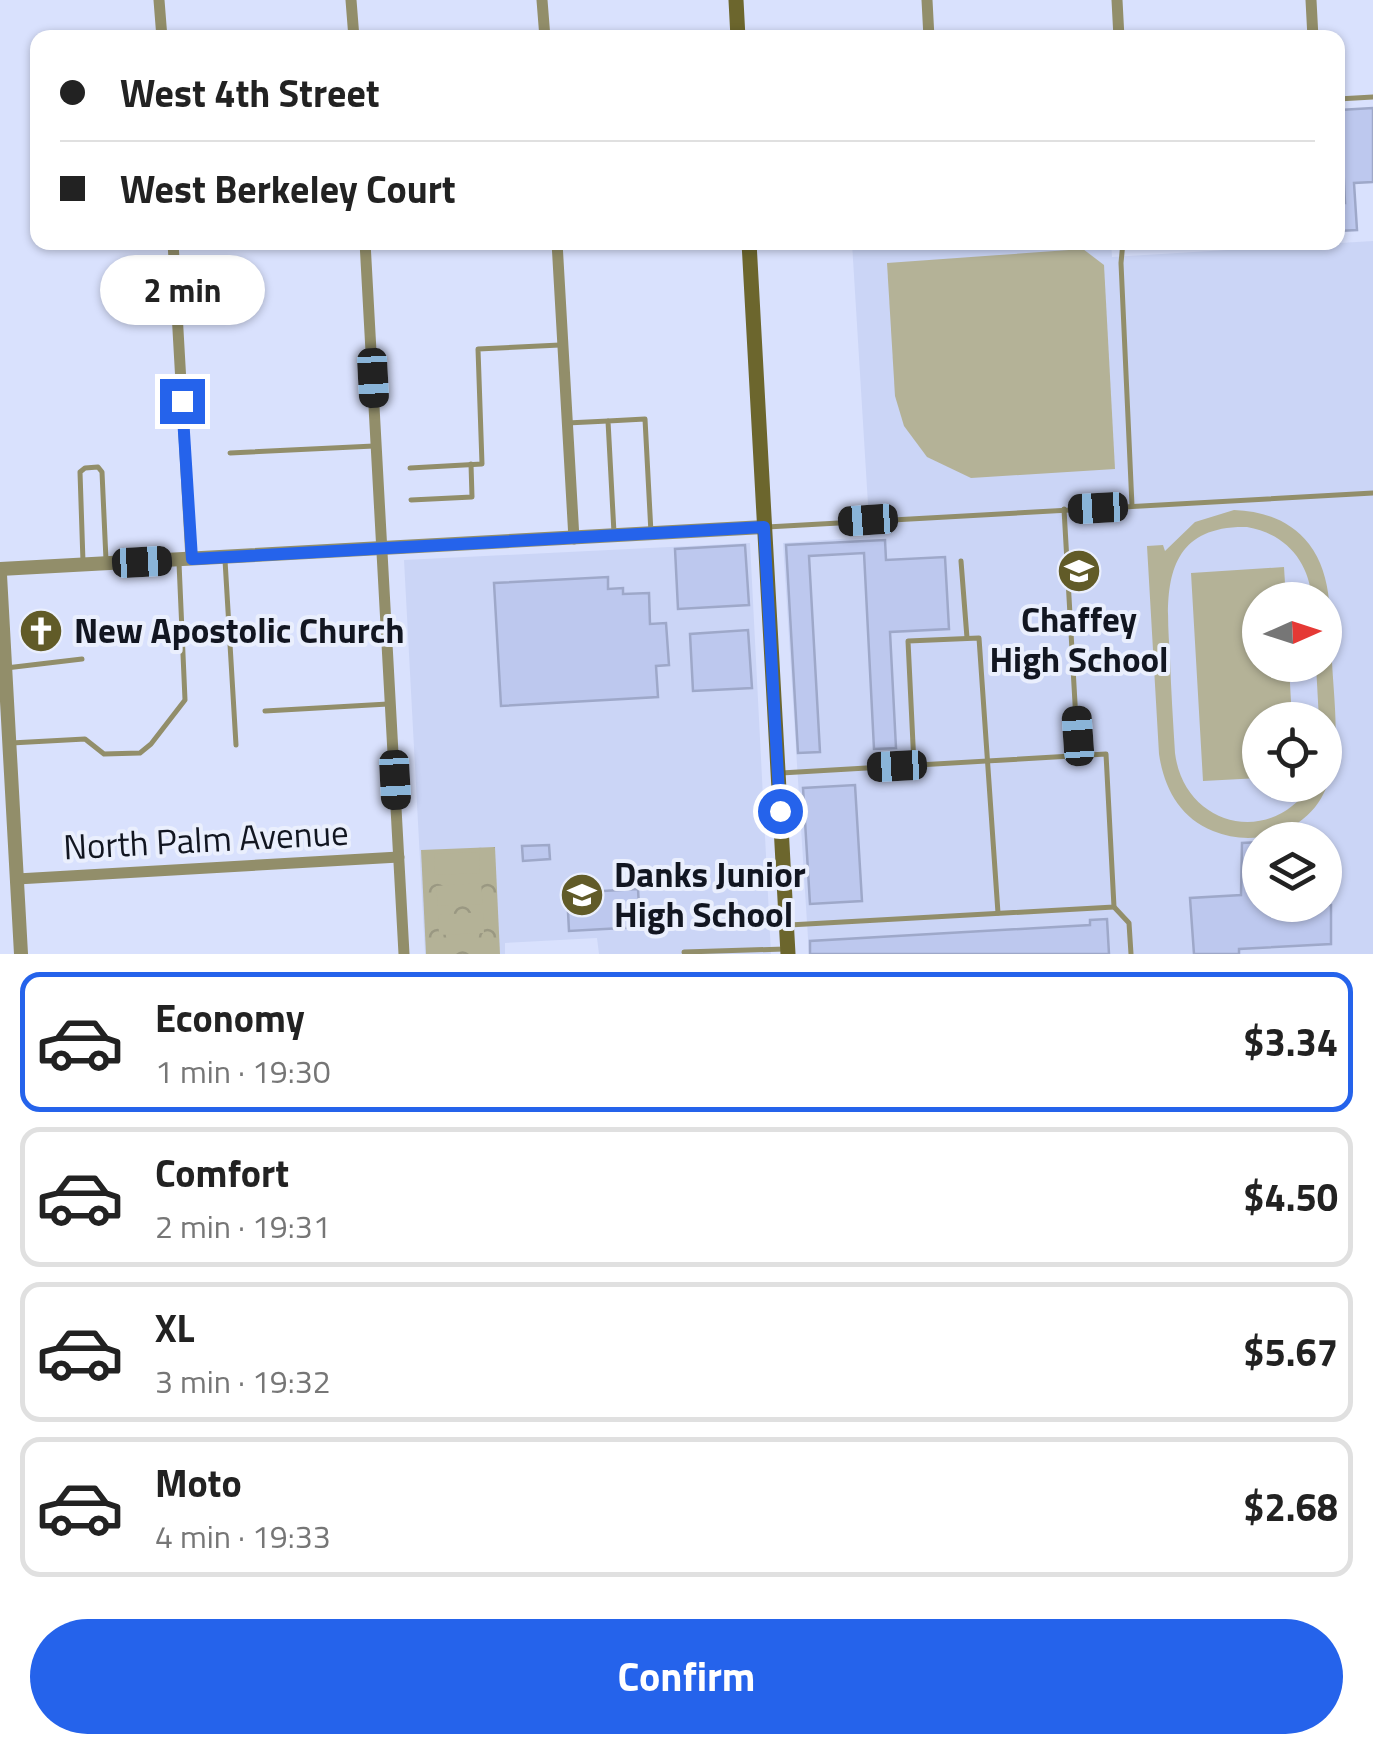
<!DOCTYPE html>
<html lang="en">
<head>
<meta charset="utf-8">
<style>
	:root { --surface:#fff; --page:#f2f2f2; --text:#222; --muted:#767676; --line:#e0e0e0; --accent:#2563eb }
	body { margin:0; font-family:"Titillium Web",sans-serif; background:var(--page); color:var(--text); height:100vh; display:flex; flex-direction:column; font-size:38px; white-space:nowrap }
	* { box-sizing:border-box; margin:0 }
	p { font-size:32px; color:var(--muted) }
	.icon { flex:none; width:55px; height:55px; fill:none; stroke:currentColor; stroke-width:2; stroke-linecap:round; stroke-linejoin:round }
	.map { position:relative; height:954px; overflow:hidden }
	.side { display:flex; flex-direction:column; background:var(--surface); flex:1 }
	.side>* { flex:none }
	.top-card { position:absolute; left:30px; top:30px; width:1315px; height:220px; border-radius:20px; box-shadow:0 2px 8px #0004; display:grid; align-content:center; height:220px; padding:0 30px; background:var(--surface) }
	.needle { width:65px; rotate:87deg }
	.fabs { position:absolute; left:1242px; top:582px; display:grid; gap:20px }
	.fabs a { display:grid; place-items:center; width:100px; height:100px; border-radius:50%; background:var(--surface); box-shadow:0 2px 8px #0004; font-size:50px }
	.end { position:absolute; width:45px; height:45px; margin:-22px; border:12px solid #2563eb; background:#fff; box-shadow:0 0 0 5px #fff }
	.from { border-radius:50% }
	.bubble { position:absolute; height:70px; border-radius:35px; background:var(--surface); box-shadow:0 2px 8px #0004; font-size:32px; font-weight:700; line-height:70px; text-align:center }
	.car { position:absolute; width:30px; height:60px; margin:-30px -15px; border-radius:12px; box-shadow:0 0 8px 2px #0007; background:linear-gradient(#222 24%,#8ab4d8 0 40%,#222 0 76%,#8ab4d8 0 86%,#222 0) }
	.top-card b { display:flex; align-items:center; gap:35px; height:95px; font-size:38px }
	.top-card b+b { border-top:2px solid var(--line) }
	.top-card i { width:25px; height:25px; background:var(--text) }
	ul { padding:18px 0 0; list-style:none }
	li { display:flex; align-items:center; gap:30px; height:140px; margin:0 20px 15px; padding:0 10px; border:5px solid var(--line); border-radius:20px }
	li div { flex:1 }
	li b { display:block; font-size:38px }
	li em { font-style:normal; font-weight:700 }
	li.selected { border-color:var(--accent) }
	li>.icon { width:90px; height:90px; stroke-width:1.5 }
	.button { display:flex; gap:20px; margin-top:auto; padding:20px 30px }
	.button a { flex:1; height:115px; border-radius:60px; background:var(--accent); color:#fff; font-size:40px; font-weight:700; line-height:115px; text-align:center }
	.map>svg:first-child { display:block }
	.built { fill:#cbd5f6; fill-rule:evenodd }
	.forest { fill:url(#forest-crowns) }
	.pitch { fill:#b4b297; fill-rule:evenodd }
	.building { fill:#bdc8ee; stroke:#9ea8c9; stroke-width:2.5 }
	.lines { fill:none; stroke-linecap:round; stroke-linejoin:round }
	.service { stroke:#928e6a; stroke-width:5 }
	.minor { stroke:#928e6a; stroke-width:11 }
	.tertiary { stroke:#928e6a; stroke-width:14 }
	.secondary { stroke:#6c662d; stroke-width:15 }
	.route { stroke:#2563eb; stroke-width:12 }
	.labels { text-anchor:middle; stroke-width:8; stroke-linejoin:round; paint-order:stroke }
	.poi-label { font-size:35px; font-weight:bold; fill:#121621; stroke:#eaeffd; text-anchor:start }
	.street-label { font-size:35px; fill:#121621; stroke:#eaeffd }
</style>
</head>
<body>
<div class="map">
<svg width="1373" height="954" viewBox="0 0 1373 954">
	<defs>
		<pattern id="forest-crowns" width="20" height="18" patternUnits="userSpaceOnUse" patternTransform="scale(2.5)"><rect width="20" height="18" fill="#b4b297"/><path d="M2 6a3 3 0 1 1 6 0M12 15a3 3 0 1 1 6 0" fill="none" stroke="#9a9882"/></pattern>
	</defs>
	<rect width="100%" height="100%" fill="#d9e1fd"/>
	<g class="built">
		<path d="M1373 241V954H809L783 543 870 537 852 243H1111L1112 257ZM1260 600H1325V665H1260ZM1260 720H1325V785H1260ZM1260 840H1325V905H1260Z"/>
		<path d="M750 543 771 954H599L597 938 505 943V954H425L404 560Z"/>
	</g>
	<path class="forest" d="M495 847 500 954H426L421 850Z"/>
	<g class="pitch">
		<path d="M1083 249 1104 265 1115 469 971 478 927 457 904 426 895 396 887 263Z"/>
		<path d="M1234 510C1263 511 1290 520 1309 544 1334 576 1330 623 1332 662 1335 723 1351 803 1281 832 1259 840 1235 840 1213 831 1180 818 1164 788 1159 754L1147 546 1163 545 1165 551 1195 522ZM1247 527C1286 534 1309 561 1312 600H1325V665H1316L1319 720H1325V785H1311C1270 848 1184 826 1175 753 1173 721 1171 690 1170 658 1166 596 1160 525 1247 527Z"/>
		<path d="M1284 567 1286 600H1260V665H1289L1292 720H1260V778L1203 781 1191 573Z"/>
		<path d="M479 852 480 873 435 875 434 854Z"/>
		<path d="M481 883 483 904 438 906 436 886Z"/>
		<path d="M483 912 484 933 439 935 438 915Z"/>
	</g>
	<g class="building">
		<path d="M1373 108V182L1354 183 1357 230 1338 231V203H1345L1343 161H1338L1340 110Z"/>
		<path d="M885 540 886 560 945 557 949 629 890 632 896 748 874 749 864 553 809 556 820 752 798 753 786 545Z"/>
		<path d="M745 545 749 605 678 609 675 549Z"/>
		<path d="M608 577V589L623 588V594L649 593 650 624 666 623 669 665 656 666 658 697 501 706 494 583Z"/>
		<path d="M748 630 752 688 693 691 690 634Z"/>
		<path d="M855 785 862 901 810 904 803 788Z"/>
		<path d="M1260 842V905H1331V944L1239 949V954H1194L1190 898 1241 895 1242 843Z"/>
		<path d="M549 845 550 859 523 861 522 846Z"/>
		<path d="M638 889 640 927 569 931 567 893Z"/>
		<path d="M1107 919 1109 954H810V941L1090 925V920Z"/>
	</g>
	<g class="lines">
		<g class="service">
			<path d="M1338 99 1373 97"/>
			<path d="M1123 242 1121 263 1132 506"/>
			<path d="M567 423 608 421"/>
			<path d="M230 453 374 446"/>
			<path d="M410 468 482 464 478 349 560 345"/>
			<path d="M411 500 472 497 471 464"/>
			<path d="M1064 509 1078 756"/>
			<path d="M767 527 1373 493"/>
			<path d="M614 533 608 421 645 419 651 533"/>
			<path d="M225 560 236 745"/>
			<path d="M961 561 967 638"/>
			<path d="M83 562 80 472 85 468 98 467 102 472 106 560"/>
			<path d="M6 668 82 659"/>
			<path d="M265 711 388 704"/>
			<path d="M11 743 85 739 104 754 140 753 151 744 185 700 179 563"/>
			<path d="M914 765 908 641 979 638 998 913"/>
			<path d="M781 773 1106 754 1114 907 789 925"/>
			<path d="M1115 908 1129 923 1131 954"/>
			<path d="M684 952 785 949"/>
		</g>
		<g class="minor">
			<path d="M159 0 162 38"/>
			<path d="M351 0 354 38"/>
			<path d="M542 0 545 38"/>
			<path d="M927 0 929 38"/>
			<path d="M1117 0 1119 38"/>
			<path d="M1311 0 1313 38"/>
			<path d="M173 242 191 559"/>
			<path d="M365 242 404 954"/>
			<path d="M557 242 574 539"/>
			<path d="M17 879 399 857"/>
		</g>
		<g class="tertiary">
			<path d="M0 569 765 527"/>
			<path d="M0 575 21 954"/>
		</g>
		<g class="secondary">
			<path d="M736 0 738 38"/>
			<path d="M749 242 788 954"/>
		</g>
	</g>
	<g class="lines">
		<path class="route" d="M182 401 192 559 764 527 780 811"/>
	</g>
	<defs>
		<g id="school-disc" transform="scale(2.25)"><circle r="9.5" fill="#615b28" stroke="#eaeffd"/><path d="M0-5L7-2L0 1L-7-2ZM-4 1L0 2.5L4 1V4Q0 6-4 4Z" fill="#fff"/></g>
		<g id="church-disc" transform="scale(2.25)"><circle r="9.5" fill="#615b28" stroke="#eaeffd"/><path d="M-1.2-6h2.4v3.5h3.3v2.4h-3.3V6h-2.4V-.1h-3.3v-2.4h3.3Z" fill="#fff"/></g>
	</defs>
	<g fill-rule="evenodd">
		<use href="#school-disc" x="1079" y="571"/>
		<use href="#church-disc" x="41" y="631"/>
		<use href="#school-disc" x="582" y="895"/>
	</g>
	<g class="labels">
		<g class="poi-label">
			<text x="1079" y="632" text-anchor="middle">Chaffey<tspan x="1079" dy="40">High School</tspan></text>
			<text x="74" y="643">New Apostolic Church</text>
			<text x="614" y="887">Danks Junior<tspan x="614" dy="40">High School</tspan></text>
		</g>
		<g class="street-label">
			<text transform="translate(206 840) rotate(-3)" y="12">North Palm Avenue</text>
		</g>
	</g>
</svg>
<div class="fabs">
<a><svg class="needle" viewBox="-14 -14 28 28"><path d="M0-13l5 13h-10z" fill="#e53935"/><path d="M0 13l5-13h-10z" fill="#767676"/></svg></a>
<a><svg class="icon" aria-label="locate" viewBox="0 0 24 24"><circle cx="12" cy="12" r="6"/><path d="M12 2v4M12 18v4M2 12h4M18 12h4"/></svg></a>
<a><svg class="icon" aria-label="layers" viewBox="0 0 24 24"><path d="M12 4l9 5-9 5-9-5zM3 14l9 5 9-5"/></svg></a>
</div>
<i class="end from" style="left:780px;top:811px"></i>
<i class="end" style="left:182px;top:401px"></i>
<div class="bubble" style="left:100px;top:255px;width:165px">2 min</div>
<i class="car" style="left:373px;top:378px;rotate:177deg"></i>
<i class="car" style="left:1098px;top:508px;rotate:267deg"></i>
<i class="car" style="left:868px;top:520px;rotate:266deg"></i>
<i class="car" style="left:142px;top:562px;rotate:87deg"></i>
<i class="car" style="left:1078px;top:736px;rotate:356deg"></i>
<i class="car" style="left:897px;top:766px;rotate:267deg"></i>
<i class="car" style="left:395px;top:780px;rotate:177deg"></i>
<div class="top-card">
<b><i class="from"></i>West 4th Street</b>
<b><i></i>West Berkeley Court</b>
</div>
</div>
<section class="side">
<ul>
<li class="selected"><svg class="icon" aria-label="car" viewBox="0 0 24 24"><path d="M5 17H2v-5l4-1 3-4h7l3 4 3 1v5h-3M9 17h6M6 11h13"/><circle cx="7" cy="17" r="2"/><circle cx="17" cy="17" r="2"/></svg><div><b>Economy</b><p>1 min · 19:30</p></div><em>$3.34</em></li>
<li><svg class="icon" aria-label="car" viewBox="0 0 24 24"><path d="M5 17H2v-5l4-1 3-4h7l3 4 3 1v5h-3M9 17h6M6 11h13"/><circle cx="7" cy="17" r="2"/><circle cx="17" cy="17" r="2"/></svg><div><b>Comfort</b><p>2 min · 19:31</p></div><em>$4.50</em></li>
<li><svg class="icon" aria-label="car" viewBox="0 0 24 24"><path d="M5 17H2v-5l4-1 3-4h7l3 4 3 1v5h-3M9 17h6M6 11h13"/><circle cx="7" cy="17" r="2"/><circle cx="17" cy="17" r="2"/></svg><div><b>XL</b><p>3 min · 19:32</p></div><em>$5.67</em></li>
<li><svg class="icon" aria-label="car" viewBox="0 0 24 24"><path d="M5 17H2v-5l4-1 3-4h7l3 4 3 1v5h-3M9 17h6M6 11h13"/><circle cx="7" cy="17" r="2"/><circle cx="17" cy="17" r="2"/></svg><div><b>Moto</b><p>4 min · 19:33</p></div><em>$2.68</em></li>
</ul>
<div class="button"><a>Confirm</a></div>
</section>
</body>
</html>
